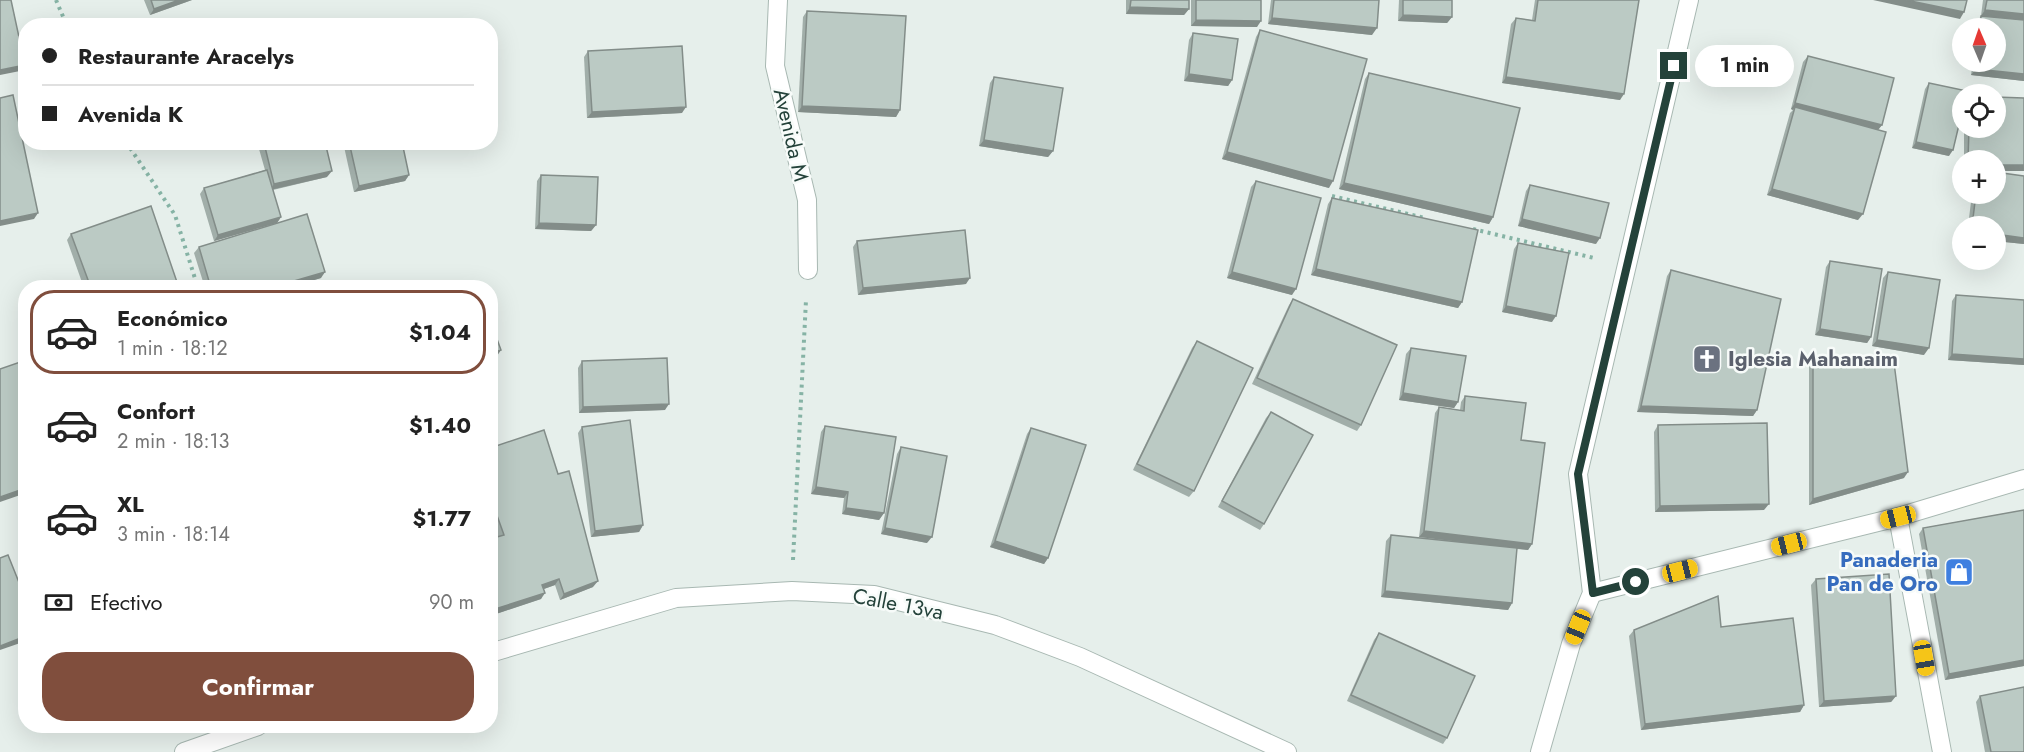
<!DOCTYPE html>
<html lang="es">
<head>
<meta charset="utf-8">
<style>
	:root { --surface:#fff; --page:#f6f6f6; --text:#222; --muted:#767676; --line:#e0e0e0; --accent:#804e3d }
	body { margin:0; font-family:Jost,sans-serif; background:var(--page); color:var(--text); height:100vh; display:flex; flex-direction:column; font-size:22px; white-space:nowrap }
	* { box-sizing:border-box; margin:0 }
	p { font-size:20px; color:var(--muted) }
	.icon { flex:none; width:33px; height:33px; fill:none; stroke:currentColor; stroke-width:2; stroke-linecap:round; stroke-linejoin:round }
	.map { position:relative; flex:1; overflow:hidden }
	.drawer { position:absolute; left:18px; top:280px; width:480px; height:453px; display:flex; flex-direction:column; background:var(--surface); border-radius:24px; box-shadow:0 6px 24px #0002 }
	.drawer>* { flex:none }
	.hud { position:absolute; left:18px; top:18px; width:480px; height:132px; border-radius:24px; box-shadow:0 6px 24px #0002; display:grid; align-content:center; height:132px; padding:0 24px; background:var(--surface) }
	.needle { width:39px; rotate:358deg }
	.controls { position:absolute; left:1952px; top:18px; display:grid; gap:12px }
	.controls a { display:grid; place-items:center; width:54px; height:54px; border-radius:50%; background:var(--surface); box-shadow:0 6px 24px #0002; font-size:30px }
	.end { position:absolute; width:27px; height:27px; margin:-14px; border:8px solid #24423a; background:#fff; box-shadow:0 0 0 3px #fff }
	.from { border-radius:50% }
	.bubble { position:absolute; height:42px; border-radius:21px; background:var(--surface); box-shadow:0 6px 24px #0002; font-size:20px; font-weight:700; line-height:42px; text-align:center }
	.car { position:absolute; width:18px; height:36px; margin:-18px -9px; border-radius:8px; box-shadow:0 0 4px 2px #0007; background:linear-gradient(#f5c518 24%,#345 0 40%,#f5c518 0 76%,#345 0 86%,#f5c518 0) }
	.hud b { display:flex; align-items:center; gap:21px; height:57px; font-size:22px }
	.hud b+b { border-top:2px solid var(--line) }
	.hud i { width:15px; height:15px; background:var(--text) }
	ul { padding:10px 0 0; list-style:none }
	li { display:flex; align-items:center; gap:18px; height:84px; margin:0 12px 9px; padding:0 12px; border:3px solid transparent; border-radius:24px }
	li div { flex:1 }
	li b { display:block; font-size:22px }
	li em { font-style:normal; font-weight:700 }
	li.active { border-color:var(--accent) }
	li>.icon { width:54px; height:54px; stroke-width:1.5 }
	.pay { display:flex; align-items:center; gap:15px; height:66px; padding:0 24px; font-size:22px }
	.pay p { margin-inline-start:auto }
	.cta { display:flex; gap:12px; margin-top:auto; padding:12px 24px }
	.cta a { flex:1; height:69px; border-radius:24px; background:var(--accent); color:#fff; font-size:24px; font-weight:700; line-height:69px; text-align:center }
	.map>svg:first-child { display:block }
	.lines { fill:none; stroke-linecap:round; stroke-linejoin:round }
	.minor-casing { stroke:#a8b8b2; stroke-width:20 }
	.path { stroke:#86b3a5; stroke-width:4; stroke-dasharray:3 4.5; stroke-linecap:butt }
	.minor { stroke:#fff; stroke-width:18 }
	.wall { fill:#a1aea9 }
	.shaded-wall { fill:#838d89 }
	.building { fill:#bbcac4; stroke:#838d89; stroke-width:1.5 }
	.route { stroke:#24423a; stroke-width:8 }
	.labels { text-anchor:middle; stroke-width:5; stroke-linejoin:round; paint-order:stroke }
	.street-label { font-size:21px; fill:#24423a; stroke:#f7fbf9 }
	.worship-label { font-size:21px; font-weight:bold; fill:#5b616d; stroke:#f7fbf9; text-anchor:start }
	.shop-label { font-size:21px; font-weight:bold; fill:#366cbe; stroke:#f7fbf9; text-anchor:end }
</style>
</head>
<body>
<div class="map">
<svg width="2024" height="752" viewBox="0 0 2024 752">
	<rect width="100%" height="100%" fill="#e6efeb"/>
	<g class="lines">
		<g class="minor-casing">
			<g id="minor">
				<path d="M778 0 775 66 807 200 808 270"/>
				<path d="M1898 517 1942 752"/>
				<path d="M1592 593 1898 517 2024 479"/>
				<path d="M490 653 676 598 792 591 874 595 995 625 1080 657 1287 752"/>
				<path d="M184 752 258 726"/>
				<path d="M1540 752 1571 644 1592 593 1578 474 1689 0"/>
			</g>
		</g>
		<g class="path">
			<path d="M56 0 67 26"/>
			<path d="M126 142 175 215 198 288"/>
			<path d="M1332 196 1425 218"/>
			<path d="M1473 229 1594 258"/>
			<path d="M793 560 806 300"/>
		</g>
		<use href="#minor" class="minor"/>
	</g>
	<g class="wall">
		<path d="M144 0H192L150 15Z"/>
		<path d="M1126 0H1189V9L1184 15 1126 14Z"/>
		<path d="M1191 0H1261L1257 27 1191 26Z"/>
		<path d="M1271 0H1379L1372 35 1268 24Z"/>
		<path d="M1399 0H1452V17L1447 23 1398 21Z"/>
		<path d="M1535 0H1639L1620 100 1502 83 1511 24 1516 18 1532 20Z"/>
		<path d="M1983 0H2024V81L1971 75 1973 62H1995V28H1976L1977 22 1981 16Z"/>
		<path d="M807 11 900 110 896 117 798 112 803 17Z"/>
		<path d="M1260 30 1329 188 1222 159 1256 37Z"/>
		<path d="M1193 33 1232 80 1228 86 1184 81 1189 40Z"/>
		<path d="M588 51 682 113 587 118 584 57Z"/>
		<path d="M1808 56 1882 125 1878 130 1858 220 1767 195 1790 113 1793 110 1791 109 1803 62Z"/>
		<path d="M1369 73 1493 217 1489 224 1339 189 1365 79Z"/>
		<path d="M994 77 1053 151 1048 157 979 146 990 83Z"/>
		<path d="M1929 83 1949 156 1912 148 1925 89Z"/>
		<path d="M2024 98V171H1995V160H1964V128H1995Z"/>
		<path d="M135 142H157L137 148Z"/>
		<path d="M343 142H402L409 175 405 181 354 192Z"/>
		<path d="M264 143 327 177 273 190 281 217 277 223 214 241 200 194 204 188 265 170 259 149Z"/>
		<path d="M541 175 596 225 591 231 535 229 537 181Z"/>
		<path d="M1256 181 1292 295 1227 278 1251 187Z"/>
		<path d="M1530 185 1596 244 1518 226 1526 191Z"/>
		<path d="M1972 194H1995L2024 244 1995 241V226H1968Z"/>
		<path d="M1332 198 1462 302 1458 308 1311 275 1328 204Z"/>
		<path d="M71 234 179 288H84L67 240Z"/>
		<path d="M857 241 966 284 858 295 853 247Z"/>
		<path d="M1518 243 1552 322 1502 312 1514 249Z"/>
		<path d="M199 247 321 278 287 288H205L194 253Z"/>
		<path d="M1830 261 1871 337 1867 343 1815 335 1826 267Z"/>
		<path d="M1671 270 1757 410 1753 416 1637 412 1667 276Z"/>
		<path d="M1888 272 1924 355 1872 346 1883 278Z"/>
		<path d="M1956 295 2024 300V365L1948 360 1952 301Z"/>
		<path d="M1293 299 1361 425 1357 431 1252 384 1289 305Z"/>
		<path d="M1197 341 1194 491 1189 497 1133 470 1192 348Z"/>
		<path d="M1411 348 1458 402 1454 408 1399 400 1406 354Z"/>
		<path d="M1813 358 1904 478 1809 505V365Z"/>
		<path d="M582 361 665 410 579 413 578 368Z"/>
		<path d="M1465 396 1521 440 1532 544 1528 550 1517 549 1512 603 1508 610 1381 597 1386 541 1391 535 1455 541 1419 537 1435 413 1439 407 1460 410 1461 402Z"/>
		<path d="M1271 412 1264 524 1260 530 1218 507 1266 418Z"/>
		<path d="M1658 425 1764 510 1655 512 1654 432Z"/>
		<path d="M825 426 884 513 879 520 842 514 844 498 811 494 821 432Z"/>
		<path d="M582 427 643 525 639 532 591 537 578 433Z"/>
		<path d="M1031 428 1048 558 1044 564 990 547 1027 434Z"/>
		<path d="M901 447 927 543 881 534 897 454Z"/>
		<path d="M490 448 593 587 560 600 555 585 544 589 541 599 490 616V539L498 537 490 515Z"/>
		<path d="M2024 510V666L1945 680 1919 534 1923 528Z"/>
		<path d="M1816 579 1896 696 1891 702 1819 707 1811 585Z"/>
		<path d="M1721 627 1804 705 1800 712 1641 730 1629 636 1634 630Z"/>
		<path d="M1379 633 1447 738 1443 744 1347 701 1374 640Z"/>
		<path d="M1980 696 2024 752H1985L1976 702Z"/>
	</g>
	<g class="shaded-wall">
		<path d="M179 0H192L150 15 154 9Z"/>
		<path d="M1873 0H1906L1964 12 1960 19Z"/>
		<path d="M1130 7 1189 9 1184 15 1126 14Z"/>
		<path d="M1985 10 2024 14V21L1981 16Z"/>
		<path d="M1403 15 1452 17 1447 23 1398 21Z"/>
		<path d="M1272 18 1377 28 1372 35 1268 24Z"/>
		<path d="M1196 20 1261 21 1257 27 1191 26Z"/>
		<path d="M25 65 20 71 0 75V70Z"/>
		<path d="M1976 69 2024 74V81L1971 75Z"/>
		<path d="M1189 74 1232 80 1228 86 1184 81Z"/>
		<path d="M1506 77 1624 94 1620 100 1502 83Z"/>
		<path d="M1795 103 1882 125 1877 131 1795 107 1793 110 1791 109Z"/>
		<path d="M802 106 900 110 896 117 798 112Z"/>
		<path d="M686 107 682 113 587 118 592 112Z"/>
		<path d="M984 140 1053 151 1048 157 979 146Z"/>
		<path d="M141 142H157L137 148Z"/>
		<path d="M1916 142 1953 150 1949 156 1912 148Z"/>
		<path d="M1227 152 1333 181 1329 188 1222 159Z"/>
		<rect x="1995" y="165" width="29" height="6"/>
		<path d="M332 171 327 177 270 190 274 184Z"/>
		<path d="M409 175 405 181 354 192 359 186Z"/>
		<path d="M1344 183 1493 217 1489 224 1339 189Z"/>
		<path d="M1772 189 1863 214 1858 220 1767 195Z"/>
		<path d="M38 213 34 219 0 226V221Z"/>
		<path d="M281 217 277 223 214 241 218 235Z"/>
		<path d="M1522 219 1600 238 1596 244 1518 226Z"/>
		<path d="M539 223 596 225 591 231 535 229Z"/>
		<path d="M1995 234 2024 238V244L1995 241Z"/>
		<path d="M1316 269 1462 302 1458 308 1311 275Z"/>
		<path d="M325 272 321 278 287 288H270Z"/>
		<path d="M1232 272 1296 289 1292 295 1227 278Z"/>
		<path d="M970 278 966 284 858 295 863 288Z"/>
		<path d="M1506 306 1556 316 1552 322 1502 312Z"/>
		<path d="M1820 329 1871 337 1867 343 1815 335Z"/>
		<path d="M1877 340 1929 348 1924 355 1872 346Z"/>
		<path d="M501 350 497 356 490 358V354Z"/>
		<path d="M1952 354 2024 359V365L1948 360Z"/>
		<path d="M1403 393 1458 402 1454 408 1399 400Z"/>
		<path d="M669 404 665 410 579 413 583 407Z"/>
		<path d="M1641 406 1757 410 1753 416 1637 412Z"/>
		<path d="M1908 472 1904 478 1809 505 1813 499Z"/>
		<path d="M816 487 848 492 844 498 811 494Z"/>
		<path d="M26 488V493L0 502V497Z"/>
		<path d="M1769 504 1764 510 1655 512 1660 506Z"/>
		<path d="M846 508 884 513 879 520 842 514Z"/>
		<path d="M643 525 639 532 591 537 595 531Z"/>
		<path d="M885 528 932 537 927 543 881 534Z"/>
		<path d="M1424 531 1532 544 1528 550 1419 537Z"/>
		<path d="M995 541 1048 558 1044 564 990 547Z"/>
		<path d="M559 579 555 585 538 591 542 585Z"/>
		<path d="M598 581 593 587 560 600 564 594Z"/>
		<path d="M1385 591 1512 603 1508 610 1381 597Z"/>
		<path d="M545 593 541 599 490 616V613L492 610Z"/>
		<path d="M26 636V641L0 650V646Z"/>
		<path d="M2024 660V666L1945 680 1949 674Z"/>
		<path d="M1896 696 1891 702 1819 707 1824 701Z"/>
		<path d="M1804 705 1800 712 1641 730 1645 724Z"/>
	</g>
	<g class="building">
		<path d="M0 0H11L25 65 0 70Z"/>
		<path d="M151 0H179L154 9Z"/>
		<path d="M1131 0H1189V9L1130 7Z"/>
		<path d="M1196 0H1261V21L1196 20Z"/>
		<path d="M1274 0H1379L1377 28 1272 18Z"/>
		<path d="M1403 0H1452V17L1403 15Z"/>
		<path d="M1538 0H1639L1624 94 1506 77 1516 18 1535 21Z"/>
		<path d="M1906 0H1967L1964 12Z"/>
		<path d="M1987 0H2024V14L1985 10Z"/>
		<path d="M807 11 906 16 900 110 802 106Z"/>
		<path d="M1981 16 2024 20V74L1976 69V62H1995V28H1980Z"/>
		<path d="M1260 30 1367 59 1333 181 1227 152Z"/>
		<path d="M1193 33 1238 39 1232 80 1189 74Z"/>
		<path d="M682 46 686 107 592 112 588 51Z"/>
		<path d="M1808 56 1894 78 1882 125 1795 103Z"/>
		<path d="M1369 73 1520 108 1493 217 1344 183Z"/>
		<path d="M994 77 1063 88 1053 151 984 140Z"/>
		<path d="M1929 83 1967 91 1966 94H1962V112L1953 150 1916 142Z"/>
		<path d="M13 95 38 213 0 221V98Z"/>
		<path d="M1995 97 2024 98V165H1995V160H1968L1969 128H1995Z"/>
		<path d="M1795 107 1886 132 1863 214 1772 189Z"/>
		<path d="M266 142H325L332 171 274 184 264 143Z"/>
		<path d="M349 142H402L409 175 359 186Z"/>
		<path d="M267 170 281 217 218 235 204 188Z"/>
		<path d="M1995 172 2024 176V238L1995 234V226H1972L1976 194H1995Z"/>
		<path d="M541 175 598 177 596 225 539 223Z"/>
		<path d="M1256 181 1321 198 1296 289 1232 272Z"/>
		<path d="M1530 185 1609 203 1600 238 1522 219Z"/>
		<path d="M1332 198 1478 230 1462 302 1316 269Z"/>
		<path d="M151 206 179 288H91L71 234Z"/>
		<path d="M307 214 325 272 270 288H211L199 247Z"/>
		<path d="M965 230 970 278 863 288 857 241Z"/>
		<path d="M1518 243 1569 253 1556 316 1506 306Z"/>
		<path d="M1830 261 1882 269 1871 337 1820 329Z"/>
		<path d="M1671 270 1781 299 1757 410 1641 406Z"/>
		<path d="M1888 272 1940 280 1929 348 1877 340Z"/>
		<path d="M1956 295 2024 300V359L1952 354Z"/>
		<path d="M1293 299 1397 345 1361 425 1257 378Z"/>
		<path d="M490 320 501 350 490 354Z"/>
		<path d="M1197 341 1253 368 1194 491 1137 464Z"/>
		<path d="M1411 348 1466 356 1458 402 1403 393Z"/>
		<path d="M1893 355 1908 472 1813 499V358Z"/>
		<path d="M667 358 669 404 583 407 582 361Z"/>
		<path d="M26 360V488L0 497V369Z"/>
		<path d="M1465 396 1526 403 1521 440 1545 443 1532 544 1424 531 1439 407 1464 411Z"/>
		<path d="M1271 412 1313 435 1264 524 1222 501Z"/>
		<path d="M630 420 643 525 595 531 582 427Z"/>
		<path d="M1767 423 1769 504 1660 506 1658 425Z"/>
		<path d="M825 426 896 437 884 513 846 508 848 492 816 487Z"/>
		<path d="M1031 428 1086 445 1048 558 995 541Z"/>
		<path d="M544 430 558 474 569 471 598 581 564 594 559 579 542 585 545 593 492 610 490 605V539L504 535 490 496V448Z"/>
		<path d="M901 447 947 456 932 537 885 528Z"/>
		<path d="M2024 510V660L1949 674 1923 528Z"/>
		<path d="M1391 535 1517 548 1512 603 1385 591Z"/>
		<path d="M8 555 26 600V636L0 646V558Z"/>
		<path d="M1889 574 1896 696 1824 701 1816 579Z"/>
		<path d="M1718 596 1721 627 1793 618 1804 705 1645 724 1634 630Z"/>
		<path d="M1379 633 1475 676 1447 738 1351 695Z"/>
		<path d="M2024 687V752H1991L1980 696Z"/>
	</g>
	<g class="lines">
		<path class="route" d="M1636 582 1593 593 1578 474 1674 66"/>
	</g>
	<defs>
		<g id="church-square" transform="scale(1.5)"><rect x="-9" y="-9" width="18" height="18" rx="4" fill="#6b7280" stroke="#f7fbf9"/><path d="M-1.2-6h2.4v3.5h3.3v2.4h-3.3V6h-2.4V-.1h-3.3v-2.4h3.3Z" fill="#fff"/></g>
		<g id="shop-square" transform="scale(1.5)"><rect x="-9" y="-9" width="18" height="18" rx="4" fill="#3f7fe0" stroke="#f7fbf9"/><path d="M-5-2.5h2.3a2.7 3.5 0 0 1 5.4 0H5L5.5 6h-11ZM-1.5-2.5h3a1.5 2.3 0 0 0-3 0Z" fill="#fff"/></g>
	</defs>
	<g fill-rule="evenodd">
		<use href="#church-square" x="1707" y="359"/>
		<use href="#shop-square" x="1959" y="572"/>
	</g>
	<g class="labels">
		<g class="street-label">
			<text transform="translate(791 135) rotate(77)" y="7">Avenida M</text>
			<text transform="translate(898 604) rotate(11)" y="7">Calle 13va</text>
		</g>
		<g class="worship-label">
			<text x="1728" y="366">Iglesia Mahanaim</text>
		</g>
		<g class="shop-label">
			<text x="1938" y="567">Panaderia<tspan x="1938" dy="24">Pan de Oro</tspan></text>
		</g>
	</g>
</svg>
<div class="controls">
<a><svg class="needle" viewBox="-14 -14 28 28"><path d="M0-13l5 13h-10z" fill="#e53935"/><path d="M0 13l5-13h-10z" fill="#767676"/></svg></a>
<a><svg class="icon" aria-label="locate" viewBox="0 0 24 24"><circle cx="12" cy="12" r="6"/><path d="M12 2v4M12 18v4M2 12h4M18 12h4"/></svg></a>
<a>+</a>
<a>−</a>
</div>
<i class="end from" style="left:1636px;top:582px"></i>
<i class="end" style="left:1674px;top:66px"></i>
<div class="bubble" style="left:1695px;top:45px;width:99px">1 min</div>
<i class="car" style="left:1898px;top:517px;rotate:256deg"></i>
<i class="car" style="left:1789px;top:544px;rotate:256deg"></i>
<i class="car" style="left:1680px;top:571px;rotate:76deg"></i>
<i class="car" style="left:1578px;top:627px;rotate:202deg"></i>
<i class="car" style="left:1924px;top:658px;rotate:170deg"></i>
<div class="hud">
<b><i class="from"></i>Restaurante Aracelys</b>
<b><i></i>Avenida K</b>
</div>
<section class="drawer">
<ul>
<li class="active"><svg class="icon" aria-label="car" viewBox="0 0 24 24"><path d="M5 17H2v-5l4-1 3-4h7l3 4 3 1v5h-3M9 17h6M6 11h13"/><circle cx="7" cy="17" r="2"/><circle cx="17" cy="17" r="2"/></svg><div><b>Económico</b><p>1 min · 18:12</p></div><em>$1.04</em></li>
<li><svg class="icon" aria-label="car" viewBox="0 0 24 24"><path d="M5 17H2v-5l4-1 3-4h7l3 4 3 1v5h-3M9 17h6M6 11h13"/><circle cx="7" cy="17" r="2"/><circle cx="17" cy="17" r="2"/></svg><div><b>Confort</b><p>2 min · 18:13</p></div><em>$1.40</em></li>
<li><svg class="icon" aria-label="car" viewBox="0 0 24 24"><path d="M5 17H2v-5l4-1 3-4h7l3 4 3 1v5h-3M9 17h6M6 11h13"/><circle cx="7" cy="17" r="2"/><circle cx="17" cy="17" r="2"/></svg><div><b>XL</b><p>3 min · 18:14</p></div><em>$1.77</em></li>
</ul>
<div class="pay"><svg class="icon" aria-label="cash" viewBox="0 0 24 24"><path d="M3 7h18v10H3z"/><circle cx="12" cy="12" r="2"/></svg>Efectivo<p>90 m</p></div>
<div class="cta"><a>Confirmar</a></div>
</section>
</div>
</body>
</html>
